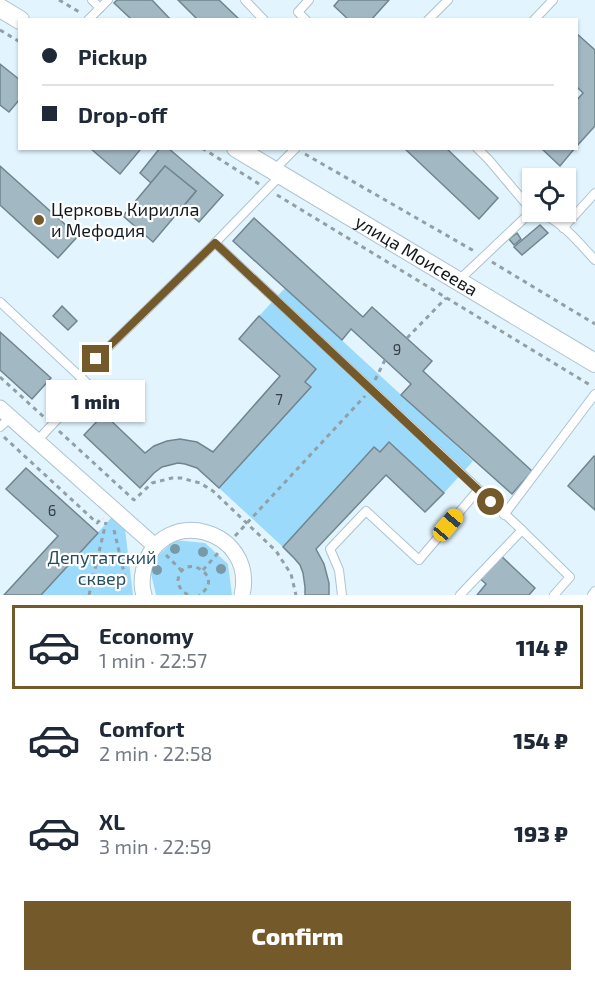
<!DOCTYPE html>
<html lang="en">
<head>
<meta charset="utf-8">
<style>
	:root { --surface:#fff; --page:#f6f6f7; --text:#1f2937; --muted:#747a83; --line:#e0e1e3; --accent:#745a2b }
	body { margin:0; font-family:"Exo 2",sans-serif; background:var(--page); color:var(--text); height:100vh; display:flex; flex-direction:column; font-size:22px; white-space:nowrap }
	* { box-sizing:border-box; margin:0 }
	p { font-size:20px; color:var(--muted) }
	.icon { flex:none; width:33px; height:33px; fill:none; stroke:currentColor; stroke-width:2; stroke-linecap:round; stroke-linejoin:round }
	.map { position:relative; height:595px; overflow:hidden }
	.panel { display:flex; flex-direction:column; background:var(--surface); flex:1 }
	.panel>* { flex:none }
	.hud { position:absolute; left:18px; top:18px; width:560px; height:132px; border-radius:0px; box-shadow:0 2px 4px #0004; display:grid; align-content:center; height:132px; padding:0 24px; background:var(--surface) }
	.controls { position:absolute; left:522px; top:168px; display:grid; gap:12px }
	.controls a { display:grid; place-items:center; width:54px; height:54px; border-radius:0px; background:var(--surface); box-shadow:0 2px 4px #0004; font-size:30px }
	.end { position:absolute; width:27px; height:27px; margin:-14px; border:8px solid #745a2b; background:#fff; box-shadow:0 0 0 3px #fff }
	.from { border-radius:50% }
	.bubble { position:absolute; height:42px; border-radius:0px; background:var(--surface); box-shadow:0 2px 4px #0004; font-size:20px; font-weight:800; line-height:42px; text-align:center }
	.car { position:absolute; width:18px; height:36px; margin:-18px -9px; border-radius:8px; box-shadow:0 0 4px 2px #0007; background:linear-gradient(#f5c518 24%,#345 0 40%,#f5c518 0 76%,#345 0 86%,#f5c518 0) }
	.hud b { display:flex; align-items:center; gap:21px; height:57px; font-size:22px }
	.hud b+b { border-top:2px solid var(--line) }
	.hud i { width:15px; height:15px; background:var(--text) }
	ul { padding:10px 0 0; list-style:none }
	li { display:flex; align-items:center; gap:18px; height:84px; margin:0 12px 9px; padding:0 12px; border:3px solid transparent; border-radius:0px }
	li div { flex:1 }
	li b { display:block; font-size:22px }
	li em { font-style:normal; font-weight:800 }
	li.current { border-color:var(--accent) }
	li>.icon { width:54px; height:54px; stroke-width:1.5 }
	.action { display:flex; gap:12px; margin-top:auto; padding:12px 24px }
	.action a { flex:1; height:69px; border-radius:0px; background:var(--accent); color:#fff; font-size:24px; font-weight:800; line-height:69px; text-align:center }
	.map>svg:first-child { display:block }
	.green { fill:#9bdafa }
	.building { fill:#a2b8c3; stroke:#70858f; stroke-width:1.5 }
	.lines { fill:none; stroke-linecap:round; stroke-linejoin:round }
	.service-casing { stroke:#adc3cf; stroke-width:10 }
	.minor-casing { stroke:#adc3cf; stroke-width:17 }
	.tertiary-casing { stroke:#adc3cf; stroke-width:20 }
	.path { stroke:#919fa6; stroke-width:3; stroke-dasharray:4.5 4.5; stroke-linecap:butt }
	.service { stroke:#fff; stroke-width:8 }
	.minor { stroke:#fff; stroke-width:15 }
	.tertiary { stroke:#fff; stroke-width:18 }
	.tree { fill:#7a99a7 }
	.route { stroke:#745a2b; stroke-width:8 }
	.poi-dot { fill:#745a2b; stroke:#fff; stroke-width:2 }
	.labels { text-anchor:middle; stroke-width:4.5; stroke-linejoin:round; paint-order:stroke }
	.number-label { font-size:15px; fill:#354146 }
	.poi-label { font-size:18px; fill:#11191d; stroke:#fff; text-anchor:start }
	.street-label { font-size:18px; fill:#11191d; stroke:#fff }
	.park-label { font-size:18px; fill:#254e60; stroke:#fff }
</style>
</head>
<body>
<div class="map">
<svg width="595" height="595" viewBox="0 0 595 595">
	<rect width="100%" height="100%" fill="#e2f5fe"/>
	<g class="green">
		<path d="M285 288 473 461 444 493 390 443 380 452 374 447 283 547 219 488 310 387 305 382 316 369 259 316Z"/>
		<path d="M112 517 125 529 133 595H41Z"/>
		<path d="M174 540 205 543 228 564 232 595H156L149 565Z"/>
	</g>
	<g class="building">
		<path d="M117 0H152L171 20H128L130 18 114 3Z"/>
		<path d="M178 0H219L240 20H198Z"/>
		<path d="M339 0H389L371 20H349L334 6Z"/>
		<path d="M576 33 595 50V126L576 147V101L583 93 576 86Z"/>
		<path d="M0 64 20 80V99L9 112 0 105Z"/>
		<path d="M90 148H139L140 150 120 174Z"/>
		<path d="M160 148H168L223 195 199 222 182 208 196 191 165 166 151 183 140 173Z"/>
		<path d="M404 148H446L498 198 479 219Z"/>
		<path d="M541 148H575L560 166Z"/>
		<path d="M0 166 78 236 58 258 0 205Z"/>
		<path d="M165 166 196 191 153 242 123 216Z"/>
		<path d="M254 218 363 317 372 307 432 361 423 371 532 471 512 494 401 395 411 384 385 360 351 329 342 340 233 241Z"/>
		<path d="M540 225 548 233 522 255 514 247Z"/>
		<path d="M517 233 521 239 514 245 509 239Z"/>
		<path d="M62 306 77 321 68 330 53 316Z"/>
		<path d="M259 316 316 369 305 382 311 387 219 488 197 468 185 464 178 463 162 467 154 473 140 488 84 435 104 414 145 453 154 446 167 441 180 439 197 442 213 452 280 376 239 339Z"/>
		<path d="M0 332 51 378 32 399 0 370Z"/>
		<path d="M389 442 444 493 425 512 386 475 316 549 324 564 329 583V595H305V587L303 573 300 565 294 558 283 547 374 447 380 452Z"/>
		<path d="M594 456 595 457V510L568 486Z"/>
		<path d="M26 468 98 533 41 595H4L58 536 6 489Z"/>
		<path d="M498 553 535 588 529 595H477L486 584 476 575Z"/>
	</g>
	<g class="lines">
		<g class="service-casing">
			<g id="service">
				<path d="M92 0 100 8"/>
				<path d="M245 0 264 20"/>
				<path d="M88 20 108 0"/>
				<path d="M306 20 298 12 309 0"/>
				<path d="M428 20 448 0"/>
				<path d="M534 20 553 0"/>
				<path d="M477 148 489 160 532 211"/>
				<path d="M274 170 296 148"/>
				<path d="M280 176 215 243 522 530 570 577 554 595"/>
				<path d="M535 212C559 217 578 242 595 260"/>
				<path d="M563 228 595 193"/>
				<path d="M458 281 532 211"/>
				<path d="M0 302 89 385 37 441"/>
				<path d="M79 376 215 243"/>
				<path d="M0 427 11 417"/>
				<path d="M504 515 595 394"/>
				<path d="M342 595 339 570 330 549 366 511 419 560 478 490"/>
				<path d="M460 595 522 530"/>
				<path d="M592 595 595 591"/>
			</g>
		</g>
		<g class="minor-casing">
			<g id="minor">
				<path d="M0 408 155 546"/>
				<path d="M144 595C141 586 142 576 144 568 162 503 257 529 242 595"/>
			</g>
		</g>
		<g class="tertiary-casing">
			<g id="tertiary">
				<path d="M0 8 20 20"/>
				<path id="s1" d="M236 148 595 363"/>
			</g>
		</g>
		<g class="path">
			<path d="M59 0 81 13"/>
			<path d="M0 30 20 42"/>
			<path d="M202 148 259 184"/>
			<path d="M305 154 474 251"/>
			<path d="M277 195 590 385"/>
			<path d="M492 262 595 324"/>
			<path d="M407 338 446 298"/>
			<path d="M0 377 45 418"/>
			<path d="M375 380 385 360"/>
			<path d="M59 431 134 500 152 483 172 478H181L200 483 213 491 276 551 291 574 296 595"/>
			<path d="M4 437 97 523 102 518 103 519"/>
			<path d="M114 530 126 581"/>
			<path d="M235 536 365 396"/>
			<path d="M166 555 182 571"/>
			<path d="M203 570 218 553"/>
			<path d="M89 595 106 522"/>
			<path d="M188 595C182 591 178 587 178 580 182 550 228 577 199 595"/>
		</g>
		<use href="#service" class="service"/>
		<use href="#minor" class="minor"/>
		<use href="#tertiary" class="tertiary"/>
	</g>
	<g class="tree">
		<circle cx="175" cy="549" r="5"/>
		<circle cx="203" cy="552" r="5"/>
		<circle cx="221" cy="569" r="5"/>
		<circle cx="157" cy="570" r="5"/>
	</g>
	<g class="lines">
		<path class="route" d="M96 359 215 243 491 502"/>
	</g>
	<circle class="poi-dot" cx="39" cy="220" r="6"/>
	<g class="labels">
		<g class="number-label">
			<text x="397" y="355">9</text>
			<text x="279" y="405">7</text>
			<text x="52" y="516">6</text>
		</g>
		<g class="poi-label">
			<text x="51" y="216">Церковь Кирилла<tspan x="51" dy="21">и Мефодия</tspan></text>
		</g>
		<g class="street-label">
			<text dy="6" stroke="none"><textPath href="#s1" startOffset="210">улица Моисеева</textPath></text>
		</g>
		<g class="park-label">
			<text x="102" y="564">Депутатский<tspan x="102" dy="21">сквер</tspan></text>
		</g>
	</g>
</svg>
<div class="controls">
<a><svg class="icon" aria-label="locate" viewBox="0 0 24 24"><circle cx="12" cy="12" r="6"/><path d="M12 2v4M12 18v4M2 12h4M18 12h4"/></svg></a>
</div>
<i class="end from" style="left:491px;top:502px"></i>
<i class="end" style="left:96px;top:359px"></i>
<div class="bubble" style="left:46px;top:380px;width:99px">1 min</div>
<i class="car" style="left:448px;top:525px;rotate:40deg"></i>
<div class="hud">
<b><i class="from"></i>Pickup</b>
<b><i></i>Drop-off</b>
</div>
</div>
<section class="panel">
<ul>
<li class="current"><svg class="icon" aria-label="car" viewBox="0 0 24 24"><path d="M5 17H2v-5l4-1 3-4h7l3 4 3 1v5h-3M9 17h6M6 11h13"/><circle cx="7" cy="17" r="2"/><circle cx="17" cy="17" r="2"/></svg><div><b>Economy</b><p>1 min · 22:57</p></div><em>114 ₽</em></li>
<li><svg class="icon" aria-label="car" viewBox="0 0 24 24"><path d="M5 17H2v-5l4-1 3-4h7l3 4 3 1v5h-3M9 17h6M6 11h13"/><circle cx="7" cy="17" r="2"/><circle cx="17" cy="17" r="2"/></svg><div><b>Comfort</b><p>2 min · 22:58</p></div><em>154 ₽</em></li>
<li><svg class="icon" aria-label="car" viewBox="0 0 24 24"><path d="M5 17H2v-5l4-1 3-4h7l3 4 3 1v5h-3M9 17h6M6 11h13"/><circle cx="7" cy="17" r="2"/><circle cx="17" cy="17" r="2"/></svg><div><b>XL</b><p>3 min · 22:59</p></div><em>193 ₽</em></li>
</ul>
<div class="action"><a>Confirm</a></div>
</section>
</body>
</html>
